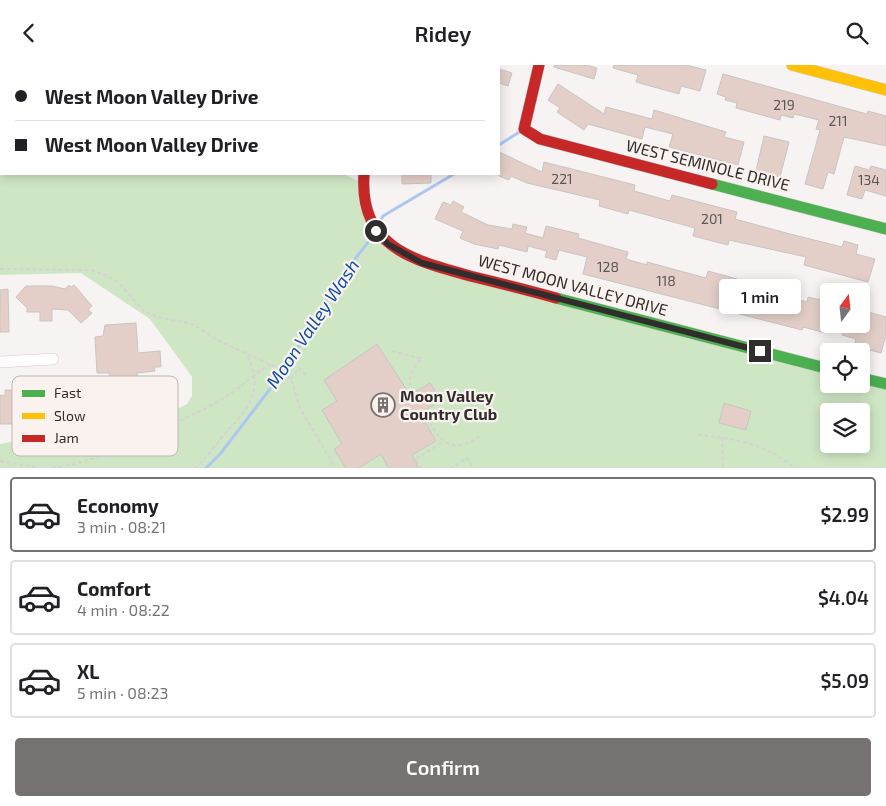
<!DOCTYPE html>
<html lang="en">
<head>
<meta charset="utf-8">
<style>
	:root { --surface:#fff; --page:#f2f2f2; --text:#202124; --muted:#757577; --line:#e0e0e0; --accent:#767271 }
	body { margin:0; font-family:"Exo 2",sans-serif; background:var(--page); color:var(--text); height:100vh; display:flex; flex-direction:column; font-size:19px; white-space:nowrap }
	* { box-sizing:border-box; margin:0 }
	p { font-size:16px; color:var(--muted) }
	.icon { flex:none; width:28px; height:28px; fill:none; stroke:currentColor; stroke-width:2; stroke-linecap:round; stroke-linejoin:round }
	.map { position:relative; height:403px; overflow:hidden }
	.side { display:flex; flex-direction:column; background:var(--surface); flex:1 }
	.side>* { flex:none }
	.guide { position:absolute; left:0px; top:0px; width:500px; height:110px; box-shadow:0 2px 12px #0003; display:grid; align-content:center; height:110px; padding:0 15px; background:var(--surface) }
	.needle { width:32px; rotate:15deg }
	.buttons { position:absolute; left:820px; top:218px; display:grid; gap:10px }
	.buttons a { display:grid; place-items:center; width:50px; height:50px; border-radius:5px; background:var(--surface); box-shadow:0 2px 12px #0003; font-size:25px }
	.end { position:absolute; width:22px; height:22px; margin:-11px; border:6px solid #302d2c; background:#fff; box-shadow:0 0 0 2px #fff }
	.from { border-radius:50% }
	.bubble { position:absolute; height:35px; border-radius:5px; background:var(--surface); box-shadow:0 2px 12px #0003; font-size:16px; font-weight:600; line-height:35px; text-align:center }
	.guide b { display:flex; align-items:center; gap:18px; height:48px; font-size:19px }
	.guide b+b { border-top:1px solid var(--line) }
	.guide i { width:12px; height:12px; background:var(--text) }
	ul { padding:9px 0 0; list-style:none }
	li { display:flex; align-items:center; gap:15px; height:75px; margin:0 10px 8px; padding:0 5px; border:2px solid var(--line); border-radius:5px }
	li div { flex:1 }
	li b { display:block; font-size:19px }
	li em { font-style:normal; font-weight:600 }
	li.active { border-color:var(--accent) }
	li>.icon { width:45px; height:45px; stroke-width:1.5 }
	.primary-button { display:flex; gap:10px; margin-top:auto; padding:10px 15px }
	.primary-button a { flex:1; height:58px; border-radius:5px; background:var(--accent); color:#fff; font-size:20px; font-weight:600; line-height:58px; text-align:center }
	header { display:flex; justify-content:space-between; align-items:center; height:65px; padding:0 15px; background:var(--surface); font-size:22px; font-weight:600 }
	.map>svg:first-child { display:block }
	.green { fill:#cfe6c4; fill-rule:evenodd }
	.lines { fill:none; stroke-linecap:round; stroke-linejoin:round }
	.stream { stroke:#acc8f1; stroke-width:3 }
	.building { fill:#e3cfc8; stroke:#c8c5c4 }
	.street-casing { stroke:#d0cdcc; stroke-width:12 }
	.fast-casing { stroke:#d0cdcc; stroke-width:12 }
	.slow-casing { stroke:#d0cdcc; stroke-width:12 }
	.jam-casing { stroke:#d0cdcc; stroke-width:12 }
	.path { stroke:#d5d3d2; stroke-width:2; stroke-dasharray:4 2.5; stroke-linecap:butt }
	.street { stroke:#fefdfd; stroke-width:11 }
	.fast { stroke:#4caf50; stroke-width:11 }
	.slow { stroke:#ffc107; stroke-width:11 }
	.jam { stroke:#c62828; stroke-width:11 }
	.route { stroke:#302d2c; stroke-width:6 }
	.labels { text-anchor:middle; stroke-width:4.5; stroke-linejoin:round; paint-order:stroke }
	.number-label { font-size:14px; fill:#5d5653 }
	.street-label { font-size:16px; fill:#302d2c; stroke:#faf2ef }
	.poi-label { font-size:16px; font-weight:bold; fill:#302d2c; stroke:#faf2ef; text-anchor:start }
	.water-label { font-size:18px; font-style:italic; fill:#0d4ea3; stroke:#faf2ef }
	.key { fill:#faf2ef; stroke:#bdb7b4; stroke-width:1 }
	.key-label { font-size:14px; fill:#302d2c }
</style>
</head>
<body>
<header><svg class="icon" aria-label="back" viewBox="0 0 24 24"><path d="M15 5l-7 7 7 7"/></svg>Ridey<svg class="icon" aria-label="search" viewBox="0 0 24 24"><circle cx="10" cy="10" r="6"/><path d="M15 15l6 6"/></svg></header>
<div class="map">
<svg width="886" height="404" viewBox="0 0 886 404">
	<rect width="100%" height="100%" fill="#f7f3f2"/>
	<path class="green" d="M0 0 162 1H1V109L346 110 362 118 371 158 410 192 829 304V319H886V403H0V379L175 345 187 339 192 331V312L150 254 81 208 0 210ZM829 346H861V379H829Z"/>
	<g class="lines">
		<g class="stream">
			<path d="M499 80 521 66"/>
			<path d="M379 158 383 151 454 109"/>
			<path d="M205 404 221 388 273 320 315 257 335 219 374 170"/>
		</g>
	</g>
	<g class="building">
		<path d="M554 0H587L597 3 594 14 554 2Z"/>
		<path d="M614 0H686L706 5 700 26 681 21 679 29 636 17 638 10 613 3Z"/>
		<path d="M499 4 512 8 508 21 499 18Z"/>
		<path d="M723 9 867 49 868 46 886 51V81L844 72 834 109 828 107 823 124 805 119 820 65 816 64 819 55 794 49 793 53 781 50 780 55 736 43 737 38 725 35 726 32 717 29Z"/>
		<path d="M558 19 604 49 606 42 652 54 654 45 726 67 724 72 744 77 738 100 669 82 673 69 645 62 642 74 588 59 584 65 557 47 560 43 548 35Z"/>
		<path d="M764 71 789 77 780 112 756 106Z"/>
		<path d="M499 87 542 107 544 97 635 120 634 126 670 136 672 130 737 147 735 154 790 169 842 182 844 176 858 180 856 189 875 194 868 217 804 200 806 192 729 175 728 180 693 171 695 163 629 145 628 149 599 141 600 135 527 118 511 111 509 115 499 111Z"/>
		<path d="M855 101 869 105 871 101 886 105V131L865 125 862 134 847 130Z"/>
		<path d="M402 109H431V118L402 119Z"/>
		<path d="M453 136 464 142 461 147 488 160 512 164 513 159 527 162 525 168 543 173 546 161 579 169 578 173 628 187 626 194 647 200V197L706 213 708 206 737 214 733 224 756 231 758 222 773 226 771 234 798 240 799 235 807 237 808 232 825 236 823 241 829 243V267L826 268 803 262 802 265 583 209 587 192 559 185 556 195 545 192 547 186 528 181 527 187 499 180 498 184 474 179 460 173 463 166 435 154 443 137 451 140Z"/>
		<path d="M69 220 71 222 74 220 92 241 88 245 92 248 81 258 68 245 52 244V256H40V247H27V243L16 232 26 221H52L65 224Z"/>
		<path d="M8 224 9 267H0V225Z"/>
		<path d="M861 245 886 252V270L881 288 854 281 856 274 842 270 845 259H861Z"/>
		<path d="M136 258 138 288 160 286 161 302H154L155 306 137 308 139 340 100 344 99 328 111 327 109 308H97L95 272 103 271 105 260Z"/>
		<path d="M377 279 410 330 430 318 441 336 420 348 436 376 412 390 419 404H389L381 389 357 404H346L334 384 342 379 322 345 337 336 324 315Z"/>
		<path d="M5 325H20V336L82 328 85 353 39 359 38 352 20 354 19 359H0V330L5 331Z"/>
		<path d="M724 338 751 346 746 365 719 358Z"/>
	</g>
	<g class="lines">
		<g class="street-casing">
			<g id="street">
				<path d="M342 0 347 1"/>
				<path d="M391 1 392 0"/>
				<path d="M0 297 53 294"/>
			</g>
		</g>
		<g class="fast-casing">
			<g id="fast">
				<path d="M712 119 886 164"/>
				<path d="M556 233 829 304"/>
				<path d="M861 313 886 319"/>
			</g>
		</g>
		<g class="slow-casing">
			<path id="slow" d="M792 0 886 25"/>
		</g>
		<g class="jam-casing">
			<g id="jam">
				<path d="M539 0 524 64 540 74 712 119"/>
				<path d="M364 109C359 182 412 195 470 211 499 218 527 225 556 233"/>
			</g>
		</g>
		<g class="path">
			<path d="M0 204 91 205 106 210 119 218 145 247 161 253 193 259 221 277 276 302 291 314 300 343 336 404"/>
			<path d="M392 286 422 294C410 303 407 315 413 328"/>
			<path d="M291 314 299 303 307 311"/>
			<path d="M423 346C439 373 447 392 479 372"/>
			<path d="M698 370C732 373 769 379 795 404"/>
			<path d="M722 372 723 404"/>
			<path d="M416 395 422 404"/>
			<path d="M0 396 45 404"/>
			<path d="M46 404C92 398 132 381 172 360 191 350 212 341 230 329 245 319 253 309 270 300"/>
			<path d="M195 404C205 394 214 382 223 371 248 343 265 329 247 289"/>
			<path d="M399 404 443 377"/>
			<path d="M450 404 467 393 473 404"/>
		</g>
		<use href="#street" class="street"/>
		<use href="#fast" class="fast"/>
		<use href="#slow" class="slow"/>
		<use href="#jam" class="jam"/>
	</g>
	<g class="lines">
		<path class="route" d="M376 166 388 179 422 198 760 286"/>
	</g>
	<defs>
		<g id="building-ring" transform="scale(1.25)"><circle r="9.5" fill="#faf2ef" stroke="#767271" stroke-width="1.5"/><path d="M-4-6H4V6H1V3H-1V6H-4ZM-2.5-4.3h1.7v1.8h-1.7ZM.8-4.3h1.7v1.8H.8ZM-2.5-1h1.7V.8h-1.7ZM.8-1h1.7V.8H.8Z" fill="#767271"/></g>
	</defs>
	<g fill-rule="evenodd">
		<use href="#building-ring" x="383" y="340"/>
	</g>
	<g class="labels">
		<g class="number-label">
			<text x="784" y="45">219</text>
			<text x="838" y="61">211</text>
			<text x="562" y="119">221</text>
			<text x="869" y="120">134</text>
			<text x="712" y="159">201</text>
			<text x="608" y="207">128</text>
			<text x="666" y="221">118</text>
		</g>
		<g class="street-label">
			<text transform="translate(708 100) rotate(14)" y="6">WEST SEMINOLE DRIVE</text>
			<text transform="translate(573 220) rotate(15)" y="6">WEST MOON VALLEY DRIVE</text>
		</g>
		<g class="poi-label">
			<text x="400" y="337">Moon Valley<tspan x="400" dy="18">Country Club</tspan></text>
		</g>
		<g class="water-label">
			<text transform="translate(313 259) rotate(-56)" y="6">Moon Valley Wash</text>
		</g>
	</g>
	<rect x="12" y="311" width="166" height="80" rx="8" class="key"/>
	<rect x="22" y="325" width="23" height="7" fill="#4caf50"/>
	<rect x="22" y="348" width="23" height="6" fill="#ffc107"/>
	<rect x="22" y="370" width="23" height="7" fill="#c62828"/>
	<g class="key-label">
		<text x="54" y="333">Fast</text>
		<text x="54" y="356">Slow</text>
		<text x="54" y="378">Jam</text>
	</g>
</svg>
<div class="buttons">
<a><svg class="needle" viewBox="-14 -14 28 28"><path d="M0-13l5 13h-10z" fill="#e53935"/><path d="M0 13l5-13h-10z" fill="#757577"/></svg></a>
<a><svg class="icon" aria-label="locate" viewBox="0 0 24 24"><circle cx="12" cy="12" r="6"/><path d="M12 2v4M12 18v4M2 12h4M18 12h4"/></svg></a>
<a><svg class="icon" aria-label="layers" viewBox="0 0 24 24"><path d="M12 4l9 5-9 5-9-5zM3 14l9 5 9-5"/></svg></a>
</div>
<i class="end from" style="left:376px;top:166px"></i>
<i class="end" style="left:760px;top:286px"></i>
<div class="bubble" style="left:719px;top:214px;width:82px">1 min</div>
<div class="guide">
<b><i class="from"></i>West Moon Valley Drive</b>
<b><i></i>West Moon Valley Drive</b>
</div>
</div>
<section class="side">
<ul>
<li class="active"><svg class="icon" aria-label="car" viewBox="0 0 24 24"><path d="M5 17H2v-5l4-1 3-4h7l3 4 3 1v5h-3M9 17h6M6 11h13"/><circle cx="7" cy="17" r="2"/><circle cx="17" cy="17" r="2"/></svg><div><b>Economy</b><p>3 min · 08:21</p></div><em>$2.99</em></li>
<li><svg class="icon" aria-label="car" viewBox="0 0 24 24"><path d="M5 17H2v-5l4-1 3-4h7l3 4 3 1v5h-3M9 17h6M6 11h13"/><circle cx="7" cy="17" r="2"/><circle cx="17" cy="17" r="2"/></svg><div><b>Comfort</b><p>4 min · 08:22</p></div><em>$4.04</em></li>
<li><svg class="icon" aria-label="car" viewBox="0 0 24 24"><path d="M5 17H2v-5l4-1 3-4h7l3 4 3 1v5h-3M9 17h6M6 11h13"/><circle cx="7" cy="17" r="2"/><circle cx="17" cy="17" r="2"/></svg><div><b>XL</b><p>5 min · 08:23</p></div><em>$5.09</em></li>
</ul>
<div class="primary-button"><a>Confirm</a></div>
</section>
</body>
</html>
